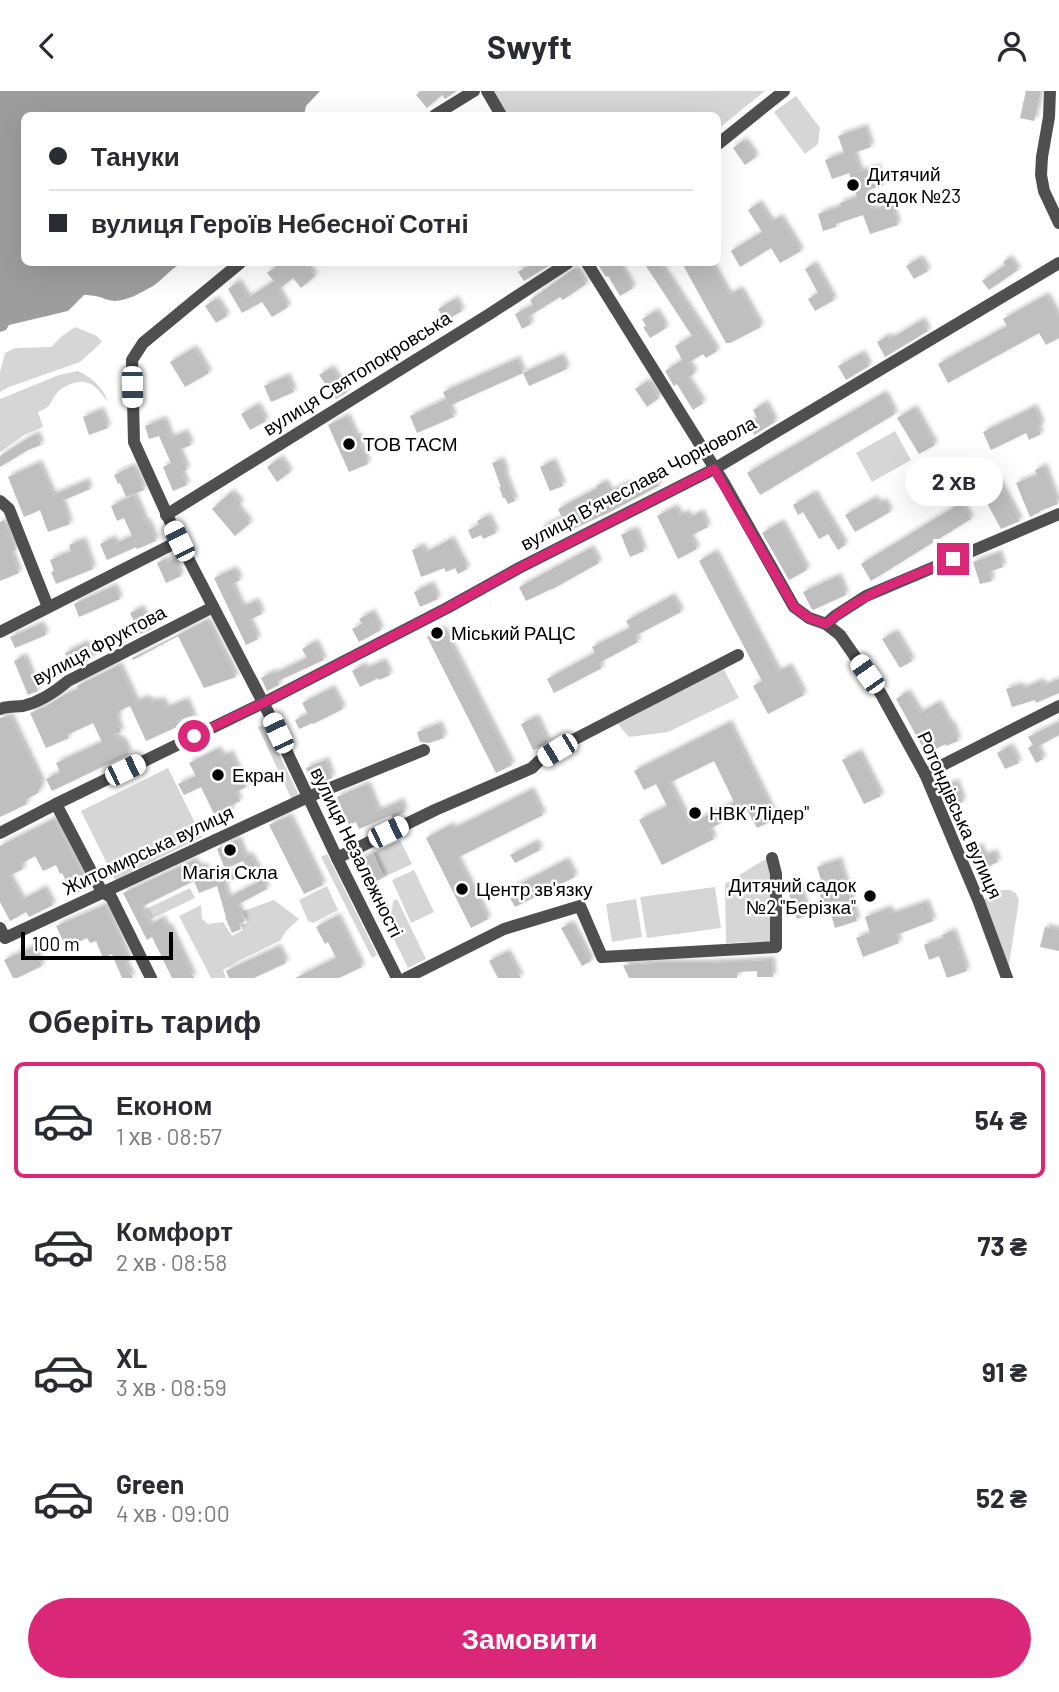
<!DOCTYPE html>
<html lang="uk">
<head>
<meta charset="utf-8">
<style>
	:root { --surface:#fff; --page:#f7f7f7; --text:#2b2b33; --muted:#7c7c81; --line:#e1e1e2; --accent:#db2777 }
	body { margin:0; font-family:Barlow,sans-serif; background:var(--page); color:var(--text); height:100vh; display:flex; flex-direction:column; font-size:26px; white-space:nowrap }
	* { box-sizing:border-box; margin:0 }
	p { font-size:23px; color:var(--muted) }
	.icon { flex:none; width:38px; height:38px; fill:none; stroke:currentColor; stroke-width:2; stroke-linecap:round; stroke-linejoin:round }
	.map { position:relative; height:887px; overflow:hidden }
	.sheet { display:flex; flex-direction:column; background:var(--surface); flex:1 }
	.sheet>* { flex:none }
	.top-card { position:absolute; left:21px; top:21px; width:700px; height:154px; border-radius:10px; box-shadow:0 7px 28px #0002; display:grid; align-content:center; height:154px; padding:0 28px; background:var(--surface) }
	.scale { position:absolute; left:21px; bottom:18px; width:152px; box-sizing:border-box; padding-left:7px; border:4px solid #000; border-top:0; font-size:19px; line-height:24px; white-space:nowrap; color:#000; -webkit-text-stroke:5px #fff; paint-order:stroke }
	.end { position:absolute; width:32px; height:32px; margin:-16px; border:9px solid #db2777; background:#fff; box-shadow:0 0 0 4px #fff }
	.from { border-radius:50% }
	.bubble { position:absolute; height:49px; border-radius:24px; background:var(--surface); box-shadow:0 7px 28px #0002; font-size:23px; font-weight:700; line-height:49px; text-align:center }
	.car { position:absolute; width:21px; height:42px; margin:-21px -10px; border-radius:9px; box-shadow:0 0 5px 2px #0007; background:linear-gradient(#fff 24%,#345 0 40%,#fff 0 76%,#345 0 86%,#fff 0) }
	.top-card b { display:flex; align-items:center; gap:24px; height:66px; font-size:26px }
	.top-card b+b { border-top:2px solid var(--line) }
	.top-card i { width:18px; height:18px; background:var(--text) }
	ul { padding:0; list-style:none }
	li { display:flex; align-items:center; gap:21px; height:116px; margin:0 14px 10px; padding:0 14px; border:4px solid transparent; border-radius:10px }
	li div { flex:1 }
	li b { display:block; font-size:26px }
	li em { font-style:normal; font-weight:700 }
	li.on { border-color:var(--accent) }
	li>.icon { width:63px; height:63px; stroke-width:1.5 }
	h2 { padding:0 28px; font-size:32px; line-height:84px }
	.primary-button { display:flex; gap:14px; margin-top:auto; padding:14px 28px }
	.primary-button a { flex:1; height:80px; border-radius:42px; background:var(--accent); color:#fff; font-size:28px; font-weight:700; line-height:80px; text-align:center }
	header { display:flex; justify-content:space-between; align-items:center; height:91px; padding:0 28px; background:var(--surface); font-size:32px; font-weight:700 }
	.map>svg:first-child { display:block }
	.green { fill:#d6d6d6 }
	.water { fill:#9d9d9d }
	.building { fill:#bfbfbf; fill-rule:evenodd; filter:url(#shadow) }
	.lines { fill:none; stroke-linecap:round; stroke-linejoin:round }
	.minor { stroke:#4f4f4f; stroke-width:12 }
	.route { stroke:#db2777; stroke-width:9 }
	.poi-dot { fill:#000; stroke:#fff; stroke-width:2.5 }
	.labels { text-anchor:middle; stroke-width:5; stroke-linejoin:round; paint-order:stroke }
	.poi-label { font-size:19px; fill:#000; stroke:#fff; text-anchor:start }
	.street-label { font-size:19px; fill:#000; stroke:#fff }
</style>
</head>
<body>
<header><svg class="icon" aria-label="back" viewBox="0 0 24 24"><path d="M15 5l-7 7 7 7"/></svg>Swyft<svg class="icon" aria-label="person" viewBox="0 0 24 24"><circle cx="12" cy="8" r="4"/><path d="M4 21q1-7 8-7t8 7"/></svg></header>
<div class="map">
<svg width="1059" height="887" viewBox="0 0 1059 887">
	<defs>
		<filter id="shadow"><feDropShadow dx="3" dy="-3" stdDeviation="2" flood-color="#0004"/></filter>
	</defs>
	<rect width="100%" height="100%" fill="#fff"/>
	<g class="green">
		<path d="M494 0H765L718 38V24H508Z"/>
		<path d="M796 5 820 37 818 53 805 63 774 21Z"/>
		<path d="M75 236 97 245 102 251 80 271 9 296 0 301V281L5 262 15 257 51 256 62 245Z"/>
		<path d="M78 280C92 287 103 296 108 311 97 297 90 286 71 293 66 295 61 297 57 302 48 313 53 315 38 321L43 336 24 344 0 361V308L59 284Z"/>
		<path d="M895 340 911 369 872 391 856 362Z"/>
		<path d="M723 577 739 607 668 641 629 646 618 633Z"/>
		<path d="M265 633 299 705 292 709 258 636Z"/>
		<path d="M168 677 202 746 115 789 81 720Z"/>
		<path d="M400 749 412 773 384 786 373 762Z"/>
		<path d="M327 763 377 864 372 867 321 766Z"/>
		<path d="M772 767 776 850 726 852 725 793 762 770Z"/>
		<path d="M414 779 434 821 411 832 392 789Z"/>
		<path d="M327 795 338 819 313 832 308 830 299 809Z"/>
		<path d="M715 796 721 837 647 847 640 806Z"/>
		<path d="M190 797 195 807 151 828 146 818Z"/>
		<path d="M1001 799H1010L1016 802 1019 809 1007 887 979 811Z"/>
		<path d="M397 808 426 868 408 877 384 828 392 820 393 810Z"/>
		<path d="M636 808 642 846 612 851 606 813Z"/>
		<path d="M274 809 299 828 285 841 281 849 238 870 223 879 226 887H211L179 825 201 814 202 828 208 833 223 831 232 845 243 839 242 834 247 832 243 820Z"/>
	</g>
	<path class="water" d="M0 0H320L306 15 304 24H24V172H184C171 176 164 188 153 195 142 201 129 209 116 210 107 210 103 206 95 205 91 204 87 204 84 204L68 220 9 234 6 239 0 241Z"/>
	<g class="building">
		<path d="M420 0H457L445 8 442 4 427 17 416 4Z"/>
		<path d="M1026 0H1041L1034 30 1020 27Z"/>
		<path d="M865 36 871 56 854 62 860 81 877 76 883 94 866 100 872 119 891 113 898 134 870 143 863 124 836 133V136L823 140 818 123 841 115 840 112 857 106 849 82 832 88 825 69 844 62 838 45Z"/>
		<path d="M744 49 756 66 745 74 733 57Z"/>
		<path d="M759 112 771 131 780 126 801 160 780 172 771 157 740 176 731 160 762 141 748 119Z"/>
		<path d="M920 167 928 180 914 188 906 175Z"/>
		<path d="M1009 167 1018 179 989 199 982 190 1005 174 1003 171Z"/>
		<path d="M281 172H304L315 185 301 197 293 187 278 199 288 216 272 226 262 211 242 222 228 198 238 191 248 207 274 190 267 182Z"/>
		<path d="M533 172H553L524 190 518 181Z"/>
		<path d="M597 172H631L621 177 633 197 620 205 608 185 606 186Z"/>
		<path d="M644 172H659L717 260 706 267 703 263 688 272 695 282 687 287 703 312 693 319 677 293 674 295 665 280 682 269 675 255 692 245Z"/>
		<path d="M687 172H711L729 204 740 198 761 236 730 252H726L683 174Z"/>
		<path d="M814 173 834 209 815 220 808 208 818 202 805 178Z"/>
		<path d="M575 177 586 193 563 209 560 206 528 226 531 233 522 238 515 223 533 214 530 209Z"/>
		<path d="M1046 204 1059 227V247L1046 254 1039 242 948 292 938 273 1007 235 1003 228Z"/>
		<path d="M216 208 227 225 216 232 205 215Z"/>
		<path d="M455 208 462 220 445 230 438 218Z"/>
		<path d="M656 220 666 237 650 247 643 236 646 235 642 228Z"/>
		<path d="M922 229 928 240 885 266 877 251 888 245 890 248Z"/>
		<path d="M194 257 209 282 185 296 170 271Z"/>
		<path d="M862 262 869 275 846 289 838 275Z"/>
		<path d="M561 265 567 278 529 295 523 282Z"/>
		<path d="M517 268 523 282 449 315 443 301Z"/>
		<path d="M331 277 347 301 336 308 319 284Z"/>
		<path d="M287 285 294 301 271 311 264 295Z"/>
		<path d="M648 290 659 307 647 316 635 298Z"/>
		<path d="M884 302 895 323 760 404 747 382Z"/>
		<path d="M446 308 454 326 417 342 410 325Z"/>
		<path d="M765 312 775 331 754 344 747 333 757 327 753 319Z"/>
		<path d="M257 314 266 330 250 339 241 323Z"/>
		<path d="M1034 316 1042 334 1037 336 1041 343 1029 349 1026 342 991 359 983 341Z"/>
		<path d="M914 317 935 354 919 363 897 327Z"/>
		<path d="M101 319 108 337 89 344 83 326Z"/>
		<path d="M347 325 356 346 359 345 362 353 360 354 368 373 349 381 328 334Z"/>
		<path d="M164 328 171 347 185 341 191 354 179 359 187 379 181 381 187 394 173 400 163 376 171 372 159 345 149 348 145 335Z"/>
		<path d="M37 343 41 354 28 359 0 376V365L30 346Z"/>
		<path d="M280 367 290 381 277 391 267 376Z"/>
		<path d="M501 369 506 382 504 383 515 410 508 413 505 407H503L499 396H501L492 372Z"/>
		<path d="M553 370 563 395 550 400 540 376Z"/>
		<path d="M39 372 53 404 86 390 90 398 62 410 70 433 48 441 40 419 24 426 8 386Z"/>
		<path d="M133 375 144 399 126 406 120 392 118 393 114 384Z"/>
		<path d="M1044 375 1058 413 1040 420V421L1030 426 1016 392 1037 384 1035 379Z"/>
		<path d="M653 383 659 395 610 421 549 449 543 435 562 427 558 418 597 397 596 395 605 391 610 401 627 392 629 395Z"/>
		<path d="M999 391 1020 430 1001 438 981 401Z"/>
		<path d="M231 401 241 412 237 416 250 432 235 445 212 418Z"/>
		<path d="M814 402 845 454 838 459 828 443 819 448 803 421 798 424 793 414Z"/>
		<path d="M134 404 146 432 148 431 156 450 137 458 136 456 107 469 100 453 113 447 115 453 132 445 124 427 117 430 111 415Z"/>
		<path d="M875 407 878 413 884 410 890 421 855 441 845 424Z"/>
		<path d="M961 412 971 428 871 490 861 473Z"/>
		<path d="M675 416 680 425 686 421 689 427 701 421 708 436 690 445 697 458 678 468 657 425Z"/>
		<path d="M488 425 496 442 483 448 481 444 472 448 468 439 479 434 477 430Z"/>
		<path d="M4 429 16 459 11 461 19 482 0 490V431Z"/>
		<path d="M781 431 807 479 789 489 762 442Z"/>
		<path d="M635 438 644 460 630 466 621 444Z"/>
		<path d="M451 448 467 478 458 483 455 477 446 481 444 477 421 486 412 459 422 455 425 462Z"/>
		<path d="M83 449 93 478 56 493 51 481 54 480 50 469 71 460 69 454Z"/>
		<path d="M591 457 599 472 551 499V498L526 510 519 496Z"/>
		<path d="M715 461 778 581 789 575 804 604 768 623 753 595 762 590 699 470Z"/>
		<path d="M999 462 1003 476 989 481 992 490 980 493 973 471Z"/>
		<path d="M165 468 167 471 173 468 181 485 166 492 157 472Z"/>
		<path d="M234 478 240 489 232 493 242 516 256 510 262 523 249 529 258 548 246 554 214 487Z"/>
		<path d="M838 485 846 504 813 519 811 517 803 501Z"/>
		<path d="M431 493 438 508 420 516 414 501Z"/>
		<path d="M114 495 120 508 79 526 74 513Z"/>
		<path d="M672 505 681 521 635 545 638 551 599 572 602 577 554 602 547 588 595 562 592 556 630 537 626 530Z"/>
		<path d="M141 517 151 538 140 543 130 522Z"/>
		<path d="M372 521 381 539 359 551 352 538 362 533 359 528Z"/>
		<path d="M207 529 236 586 204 597 178 545 133 569 132 567Z"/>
		<path d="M41 533 46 544 15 557 10 546Z"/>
		<path d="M443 538 512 674 496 682 427 546Z"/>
		<path d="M895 541 912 570 900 577 882 548Z"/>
		<path d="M315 551 324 569 278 590 279 594 267 600 261 587 273 581 274 583 307 567 302 558Z"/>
		<path d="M85 552 93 567 73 577 65 562Z"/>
		<path d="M24 565 38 600 28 604 14 570Z"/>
		<path d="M383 570 390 584 379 589 378 587 360 596 352 580 363 574 365 578Z"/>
		<path d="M119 574 136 611 145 607 152 611 162 609 166 617 186 609 194 628 146 650 130 615 119 620 117 630 121 641 113 644 124 651 129 663 52 700 46 688 60 681 56 672 102 651 93 632 67 644 69 647 46 657 30 622 45 616 64 604 78 598 77 595Z"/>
		<path d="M1059 588V602L1036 612 1035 609 1012 616 1006 598 1020 594 1022 598 1041 590 1043 595Z"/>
		<path d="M332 597 343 618 313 633 312 632 299 638 295 629 308 623 302 612Z"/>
		<path d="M907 601 920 622 938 612 950 634 952 633 958 650 946 655V653L926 662 896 608Z"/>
		<path d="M10 625 42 692 38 702 25 709 27 713 0 726V627Z"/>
		<path d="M536 626 548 652 533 659 521 633Z"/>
		<path d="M1059 631V644L1037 656 1043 668 1036 672 1028 657 1033 654 1028 646Z"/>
		<path d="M729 632 776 728 757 737 747 719 709 738 714 748 662 774 639 729 667 715 656 693 644 699 634 680ZM714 670 734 711 690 733 669 692Z"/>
		<path d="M439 633 444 647 429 652 420 651 417 641Z"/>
		<path d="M1010 655 1019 672 1005 678 997 662Z"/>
		<path d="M218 658 222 666 230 662 246 696 235 702 240 710 230 715 232 719 224 723 222 719 214 723 201 696 184 704 178 693 196 685 189 672Z"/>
		<path d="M859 661 881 705 864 713 842 669Z"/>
		<path d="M326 669 332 687 313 694 306 677Z"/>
		<path d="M956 691 963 711 950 716 943 696Z"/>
		<path d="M367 693 378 720 401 710 405 721 392 727 391 724 359 738 356 731 349 734 337 706Z"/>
		<path d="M531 699 543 724 457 767 488 828 471 837 426 747 451 734 453 738Z"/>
		<path d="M289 725 323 794 304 803 269 734Z"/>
		<path d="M54 728 89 796 73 804 62 782 60 783 56 774 43 780 35 765 21 773 23 778 9 785 22 809 44 797 53 814 29 826 26 821 10 830 0 811V755Z"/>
		<path d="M238 748 245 766 250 764 263 788 255 792 243 770 225 778 217 758Z"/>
		<path d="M536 751 540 759 515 772 510 764Z"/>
		<path d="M980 755 984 765 994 761 998 771 976 781 967 760Z"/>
		<path d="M373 762 384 786 369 794 357 770Z"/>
		<path d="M194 769 198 776 205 775 209 789 234 781 237 787 224 792 228 807 262 789 267 798 237 814 245 830 239 833 241 838 232 842 225 826H226L217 795 199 802 194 790 141 816 150 834 162 827 166 836 169 835 194 887H172L152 846 147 849 123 802Z"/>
		<path d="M566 769 575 786 515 816 506 800Z"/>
		<path d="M839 769 857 830 835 837 830 820 825 822 817 793 822 792 817 776Z"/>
		<path d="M799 796 809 824 797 828 788 800Z"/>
		<path d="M926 811 933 830 896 844 899 852 863 866 856 847 870 842 865 826 889 817 891 823Z"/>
		<path d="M105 814 129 870 125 872 133 887H122L112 863 103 867 96 850 90 852 87 847 66 856 56 835Z"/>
		<path d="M337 825 362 876 339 887H295L336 867 328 851 325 853 316 836Z"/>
		<path d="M571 832 591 870 582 875 561 837Z"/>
		<path d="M1045 836 1059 839V860L1040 856Z"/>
		<path d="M953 840 967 880 947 887 939 865 929 869 924 854 943 847 942 844Z"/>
		<path d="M33 856 42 875 17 887H13L4 869Z"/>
		<path d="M278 856 286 872 254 887H229L226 880Z"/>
		<path d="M507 861 521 887H498L489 870Z"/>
		<path d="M772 869 773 886H757V880L737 881V887H629L623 874 656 872H710Z"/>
	</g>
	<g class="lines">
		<g class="minor">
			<path d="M487 0 501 24"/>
			<path d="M1050 0 1049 26 1042 66 1041 84 1044 100 1059 132"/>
			<path d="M435 24 474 0"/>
			<path d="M718 53 784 0"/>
			<path d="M240 172 143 252 132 269 134 351 179 450 268 621 337 767 397 887"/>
			<path d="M587 172 724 392 794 516 809 527 826 533 840 544 881 603 925 683 979 811 1007 887"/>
			<path d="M0 410 9 418 48 516"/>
			<path d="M166 424 488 224 568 172"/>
			<path d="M826 533 835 525 866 505 1059 423"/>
			<path d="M0 541 179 450"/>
			<path d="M0 618C7 615 15 616 23 615 40 611 55 601 68 590L213 516"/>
			<path d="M925 683 1059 615"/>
			<path d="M56 713 102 801 111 806 151 887"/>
			<path d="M0 742 56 713 263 612 447 517 519 477 714 378 1059 172"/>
			<path d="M337 767 435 719 532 677 539 670 575 648 738 564"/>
			<path d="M0 837 5 847 308 706 424 659"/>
			<path d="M406 887 504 838 580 815 602 866 776 856V783L772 767"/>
		</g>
	</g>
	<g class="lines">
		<path class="route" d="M194 645 263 612 447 517 519 477 714 378 794 516 809 527 826 533C862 501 910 487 953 468"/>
	</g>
	<g class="poi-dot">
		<circle cx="853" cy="94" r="7"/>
		<circle cx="349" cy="353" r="7"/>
		<circle cx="437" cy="542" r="7"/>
		<circle cx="218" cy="684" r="7"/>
		<circle cx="695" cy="722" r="7"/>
		<circle cx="230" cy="759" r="7"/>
		<circle cx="462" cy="798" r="7"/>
		<circle cx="870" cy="805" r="7"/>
	</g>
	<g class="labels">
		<g class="poi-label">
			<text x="867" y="90">Дитячий<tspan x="867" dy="22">садок №23</tspan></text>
			<text x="363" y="360">ТОВ ТАСМ</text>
			<text x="451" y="549">Міський РАЦС</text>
			<text x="232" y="691">Екран</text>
			<text x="709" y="729">НВК "Лідер"</text>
			<text x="230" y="788" text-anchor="middle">Магія Скла</text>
			<text x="856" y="801" text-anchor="end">Дитячий садок<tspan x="856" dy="22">№2 "Берізка"</tspan></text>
			<text x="476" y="805">Центр зв'язку</text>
		</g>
		<g class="street-label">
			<text transform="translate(357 282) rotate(-32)" y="7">вулиця Святопокровська</text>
			<text transform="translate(638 392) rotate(-28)" y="7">вулиця Вʼячеслава Чорновола</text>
			<text transform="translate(99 554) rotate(-28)" y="7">вулиця Фруктова</text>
			<text transform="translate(960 724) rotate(66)" y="7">Ротондівська вулиця</text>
			<text transform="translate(148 759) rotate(-25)" y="7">Житомирська вулиця</text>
			<text transform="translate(357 761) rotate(64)" y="7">вулиця Незалежності</text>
		</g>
	</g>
</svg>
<div class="scale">100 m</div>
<i class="end from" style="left:194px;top:645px"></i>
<i class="end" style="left:953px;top:468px"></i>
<div class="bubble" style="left:905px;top:366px;width:98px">2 хв</div>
<i class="car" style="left:132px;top:296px;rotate:179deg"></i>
<i class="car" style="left:179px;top:450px;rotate:334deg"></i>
<i class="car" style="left:867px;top:583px;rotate:325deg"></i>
<i class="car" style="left:278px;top:642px;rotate:335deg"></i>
<i class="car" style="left:557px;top:659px;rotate:239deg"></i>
<i class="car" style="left:125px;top:679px;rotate:64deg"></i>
<i class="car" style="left:388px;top:741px;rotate:64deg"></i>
<div class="top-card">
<b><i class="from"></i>Тануки</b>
<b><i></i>вулиця Героїв Небесної Сотні</b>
</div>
</div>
<section class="sheet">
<h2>Оберіть тариф</h2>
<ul>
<li class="on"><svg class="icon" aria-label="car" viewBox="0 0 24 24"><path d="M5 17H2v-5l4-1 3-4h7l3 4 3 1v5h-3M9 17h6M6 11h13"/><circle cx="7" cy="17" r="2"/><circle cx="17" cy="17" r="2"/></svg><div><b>Економ</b><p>1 хв · 08:57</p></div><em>54 ₴</em></li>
<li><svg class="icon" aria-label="car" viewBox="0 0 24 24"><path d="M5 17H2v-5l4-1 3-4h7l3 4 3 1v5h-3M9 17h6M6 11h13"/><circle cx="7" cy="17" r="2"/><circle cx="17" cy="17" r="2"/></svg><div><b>Комфорт</b><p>2 хв · 08:58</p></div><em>73 ₴</em></li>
<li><svg class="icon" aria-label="car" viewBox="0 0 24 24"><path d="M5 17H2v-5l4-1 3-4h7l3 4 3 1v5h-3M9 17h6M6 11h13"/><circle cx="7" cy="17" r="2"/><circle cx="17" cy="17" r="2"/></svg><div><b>XL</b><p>3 хв · 08:59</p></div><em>91 ₴</em></li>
<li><svg class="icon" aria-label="car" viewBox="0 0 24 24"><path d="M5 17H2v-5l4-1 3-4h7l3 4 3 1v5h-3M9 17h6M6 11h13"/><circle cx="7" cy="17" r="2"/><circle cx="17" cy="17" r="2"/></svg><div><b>Green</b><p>4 хв · 09:00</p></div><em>52 ₴</em></li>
</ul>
<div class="primary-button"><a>Замовити</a></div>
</section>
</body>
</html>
